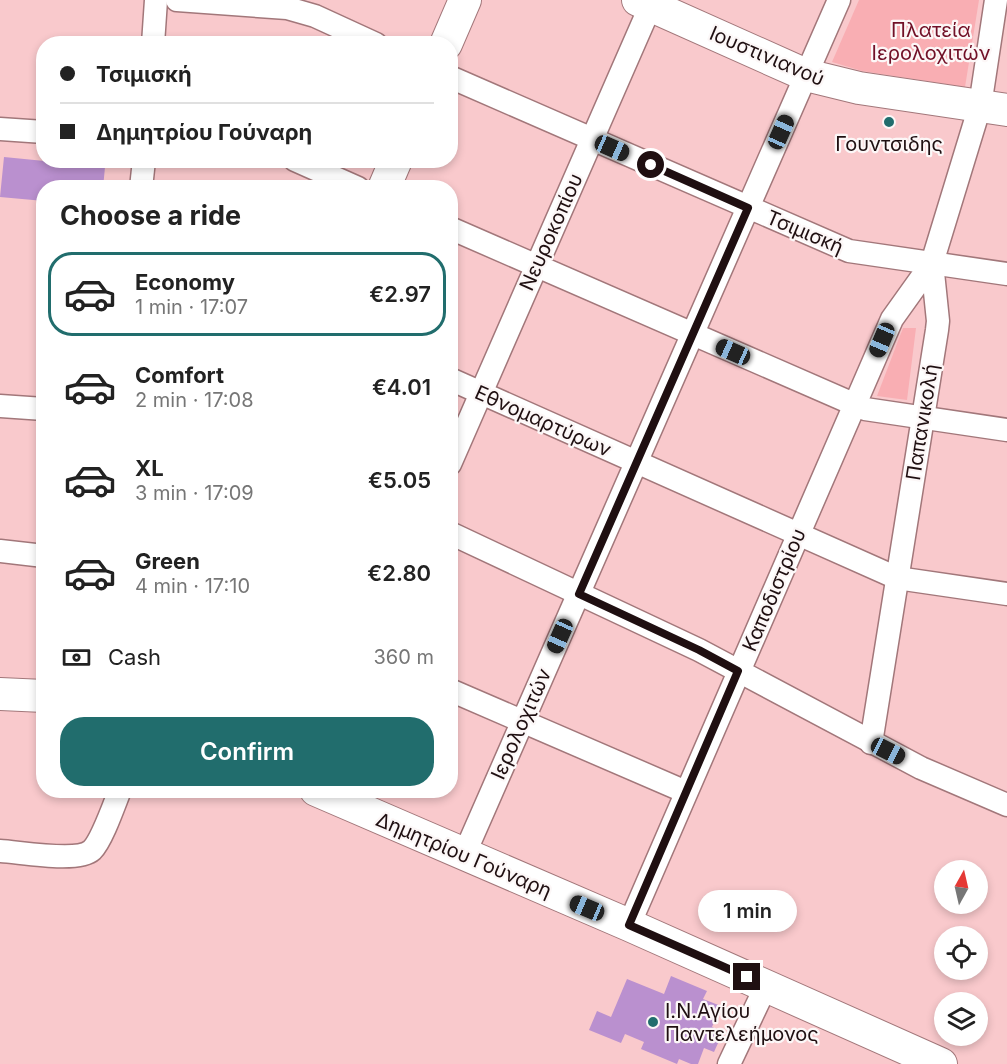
<!DOCTYPE html>
<html lang="en">
<head>
<meta charset="utf-8">
<style>
	:root { --surface:#fff; --page:#f2f2f2; --text:#222; --muted:#767676; --line:#e0e0e0; --accent:#216d6d }
	body { margin:0; font-family:Inter,sans-serif; background:var(--page); color:var(--text); height:100vh; display:flex; flex-direction:column; font-size:22px; white-space:nowrap }
	* { box-sizing:border-box; margin:0 }
	p { font-size:20px; color:var(--muted) }
	.icon { flex:none; width:33px; height:33px; fill:none; stroke:currentColor; stroke-width:2; stroke-linecap:round; stroke-linejoin:round }
	.map { position:relative; flex:1; overflow:hidden }
	.side { position:absolute; left:36px; top:180px; width:422px; height:618px; display:flex; flex-direction:column; background:var(--surface); border-radius:24px; box-shadow:0 3px 9px #0003 }
	.side>* { flex:none }
	.hud { position:absolute; left:36px; top:36px; width:422px; height:132px; border-radius:24px; box-shadow:0 3px 9px #0003; display:grid; align-content:center; height:132px; padding:0 24px; background:var(--surface) }
	.needle { width:39px; rotate:8deg }
	.tools { position:absolute; left:934px; top:860px; display:grid; gap:12px }
	.tools a { display:grid; place-items:center; width:54px; height:54px; border-radius:50%; background:var(--surface); box-shadow:0 3px 9px #0003; font-size:30px }
	.end { position:absolute; width:27px; height:27px; margin:-14px; border:8px solid #1f0f11; background:#fff; box-shadow:0 0 0 3px #fff }
	.from { border-radius:50% }
	.bubble { position:absolute; height:42px; border-radius:21px; background:var(--surface); box-shadow:0 3px 9px #0003; font-size:20px; font-weight:600; line-height:42px; text-align:center }
	.car { position:absolute; width:18px; height:36px; margin:-18px -9px; border-radius:8px; box-shadow:0 0 4px 2px #0007; background:linear-gradient(#222 24%,#8ab4d8 0 40%,#222 0 76%,#8ab4d8 0 86%,#222 0) }
	.hud b { display:flex; align-items:center; gap:21px; height:57px; font-size:22px }
	.hud b+b { border-top:2px solid var(--line) }
	.hud i { width:15px; height:15px; background:var(--text) }
	ul { padding:0; list-style:none }
	li { display:flex; align-items:center; gap:18px; height:84px; margin:0 12px 9px; padding:0 12px; border:3px solid transparent; border-radius:24px }
	li div { flex:1 }
	li b { display:block; font-size:22px }
	li em { font-style:normal; font-weight:600 }
	li.selected { border-color:var(--accent) }
	li>.icon { width:54px; height:54px; stroke-width:1.5 }
	h2 { padding:0 24px; font-size:27px; line-height:72px }
	.pay { display:flex; align-items:center; gap:15px; height:66px; padding:0 24px; font-size:22px }
	.pay p { margin-inline-start:auto }
	.action { display:flex; gap:12px; margin-top:auto; padding:12px 24px }
	.action a { flex:1; height:69px; border-radius:24px; background:var(--accent); color:#fff; font-size:24px; font-weight:600; line-height:69px; text-align:center }
	.map>svg:first-child { display:block }
	.green { fill:#f9aeb3 }
	.building { fill:#ba90cf }
	.lines { fill:none; stroke-linecap:round; stroke-linejoin:round }
	.street-casing { stroke:#a2777a; stroke-width:25 }
	.secondary-casing { stroke:#a2777a; stroke-width:34 }
	.street { stroke:#fff; stroke-width:22 }
	.secondary { stroke:#fff; stroke-width:32 }
	.route { stroke:#1f0f11; stroke-width:8 }
	.poi-dot { fill:#216d6d; stroke:#fcf7f7; stroke-width:2 }
	.labels { text-anchor:middle; stroke-width:4.5; stroke-linejoin:round; paint-order:stroke }
	.park-label { font-size:20px; fill:#711027; stroke:#fcf7f7 }
	.street-label { font-size:20px; fill:#1f0f11; stroke:#fcf7f7 }
	.poi-label { font-size:20px; fill:#1f0f11; stroke:#fcf7f7 }
</style>
</head>
<body>
<div class="map">
<svg width="1007" height="1064" viewBox="0 0 1007 1064">
	<rect width="100%" height="100%" fill="#f9c9cc"/>
	<g class="green">
		<path d="M859 0H979L965 87 862 71 832 62Z"/>
		<path d="M903 328H916L907 400 877 396Z"/>
	</g>
	<g class="building">
		<path d="M4 157 105 167 103 188H44V201L0 197Z"/>
		<path d="M671 976 707 991 703 999 721 1006 712 1027 723 1032 714 1052 704 1048 698 1064H691L679 1059 677 1064 641 1049 644 1042 625 1034 621 1043 589 1030 597 1011 611 1017 627 979 664 994Z"/>
	</g>
	<g class="lines">
		<g class="street-casing">
			<g id="street">
				<path d="M177 0 287 8 315 16 376 44"/>
				<path d="M153 44 156 0"/>
				<path d="M450 77 849 251 1007 274"/>
				<path d="M0 129 44 132"/>
				<path d="M295 160 358 188"/>
				<path d="M141 188 144 160"/>
				<path d="M450 228 865 409 1007 430"/>
				<path d="M450 379 897 578 1007 594"/>
				<path d="M0 406 44 409"/>
				<path d="M450 464 653 0"/>
				<path d="M450 533 699 650 921 768 1007 805"/>
				<path d="M0 551 44 556"/>
				<path d="M450 690 686 792"/>
				<path d="M871 743 937 330 938 321 932 263 980 106 996 0"/>
				<path d="M0 851C20 852 78 863 92 850 102 840 114 805 120 790"/>
				<path d="M464 855 839 0"/>
				<path d="M629 925 892 319 932 263"/>
				<path d="M729 1064 766 986"/>
			</g>
		</g>
		<g class="secondary-casing">
			<g id="secondary">
				<path d="M638 0 806 75 859 88 1007 110"/>
				<path d="M446 44 465 0"/>
				<path d="M384 188 396 160"/>
				<path d="M0 694 44 696"/>
				<path d="M316 790 629 925 941 1064"/>
			</g>
		</g>
		<use href="#street" class="street"/>
		<use href="#secondary" class="secondary"/>
	</g>
	<g class="lines">
		<path class="route" d="M651 165 748 208 579 594 699 650 738 671 629 925 747 977"/>
	</g>
	<g class="poi-dot">
		<circle cx="889" cy="122" r="6"/>
		<circle cx="653" cy="1022" r="6"/>
	</g>
	<g class="labels">
		<g class="park-label">
			<text x="931" y="37">Πλατεία<tspan x="931" dy="23">Ιερολοχιτών</tspan></text>
		</g>
		<g class="street-label">
			<text transform="translate(767 56) rotate(23)" y="7">Ιουστινιανού</text>
			<text transform="translate(551 232) rotate(-66)" y="7">Νευροκοπίου</text>
			<text transform="translate(805 232) rotate(23)" y="7">Τσιμισκή</text>
			<text transform="translate(543 421) rotate(24)" y="7">Εθνομαρτύρων</text>
			<text transform="translate(922 422) rotate(-81)" y="7">Παπανικολή</text>
			<text transform="translate(774 590) rotate(-67)" y="7">Καποδιστρίου</text>
			<text transform="translate(521 724) rotate(-66)" y="7">Ιερολοχιτών</text>
			<text transform="translate(464 855) rotate(23)" y="7">Δημητρίου Γούναρη</text>
		</g>
		<g class="poi-label">
			<text x="889" y="151">Γουντσιδης</text>
			<text x="665" y="1018" text-anchor="start">Ι.Ν.Αγίου<tspan x="665" dy="23">Παντελεήμονος</tspan></text>
		</g>
	</g>
</svg>
<div class="tools">
<a><svg class="needle" viewBox="-14 -14 28 28"><path d="M0-13l5 13h-10z" fill="#e53935"/><path d="M0 13l5-13h-10z" fill="#767676"/></svg></a>
<a><svg class="icon" aria-label="locate" viewBox="0 0 24 24"><circle cx="12" cy="12" r="6"/><path d="M12 2v4M12 18v4M2 12h4M18 12h4"/></svg></a>
<a><svg class="icon" aria-label="layers" viewBox="0 0 24 24"><path d="M12 4l9 5-9 5-9-5zM3 14l9 5 9-5"/></svg></a>
</div>
<i class="end from" style="left:651px;top:165px"></i>
<i class="end" style="left:747px;top:977px"></i>
<div class="bubble" style="left:698px;top:890px;width:99px">1 min</div>
<i class="car" style="left:781px;top:132px;rotate:24deg"></i>
<i class="car" style="left:612px;top:148px;rotate:114deg"></i>
<i class="car" style="left:882px;top:340px;rotate:203deg"></i>
<i class="car" style="left:733px;top:352px;rotate:294deg"></i>
<i class="car" style="left:560px;top:636px;rotate:204deg"></i>
<i class="car" style="left:888px;top:751px;rotate:117deg"></i>
<i class="car" style="left:587px;top:908px;rotate:293deg"></i>
<div class="hud">
<b><i class="from"></i>Τσιμισκή</b>
<b><i></i>Δημητρίου Γούναρη</b>
</div>
<section class="side">
<h2>Choose a ride</h2>
<ul>
<li class="selected"><svg class="icon" aria-label="car" viewBox="0 0 24 24"><path d="M5 17H2v-5l4-1 3-4h7l3 4 3 1v5h-3M9 17h6M6 11h13"/><circle cx="7" cy="17" r="2"/><circle cx="17" cy="17" r="2"/></svg><div><b>Economy</b><p>1 min · 17:07</p></div><em>€2.97</em></li>
<li><svg class="icon" aria-label="car" viewBox="0 0 24 24"><path d="M5 17H2v-5l4-1 3-4h7l3 4 3 1v5h-3M9 17h6M6 11h13"/><circle cx="7" cy="17" r="2"/><circle cx="17" cy="17" r="2"/></svg><div><b>Comfort</b><p>2 min · 17:08</p></div><em>€4.01</em></li>
<li><svg class="icon" aria-label="car" viewBox="0 0 24 24"><path d="M5 17H2v-5l4-1 3-4h7l3 4 3 1v5h-3M9 17h6M6 11h13"/><circle cx="7" cy="17" r="2"/><circle cx="17" cy="17" r="2"/></svg><div><b>XL</b><p>3 min · 17:09</p></div><em>€5.05</em></li>
<li><svg class="icon" aria-label="car" viewBox="0 0 24 24"><path d="M5 17H2v-5l4-1 3-4h7l3 4 3 1v5h-3M9 17h6M6 11h13"/><circle cx="7" cy="17" r="2"/><circle cx="17" cy="17" r="2"/></svg><div><b>Green</b><p>4 min · 17:10</p></div><em>€2.80</em></li>
</ul>
<div class="pay"><svg class="icon" aria-label="cash" viewBox="0 0 24 24"><path d="M3 7h18v10H3z"/><circle cx="12" cy="12" r="2"/></svg>Cash<p>360 m</p></div>
<div class="action"><a>Confirm</a></div>
</section>
</div>
</body>
</html>
